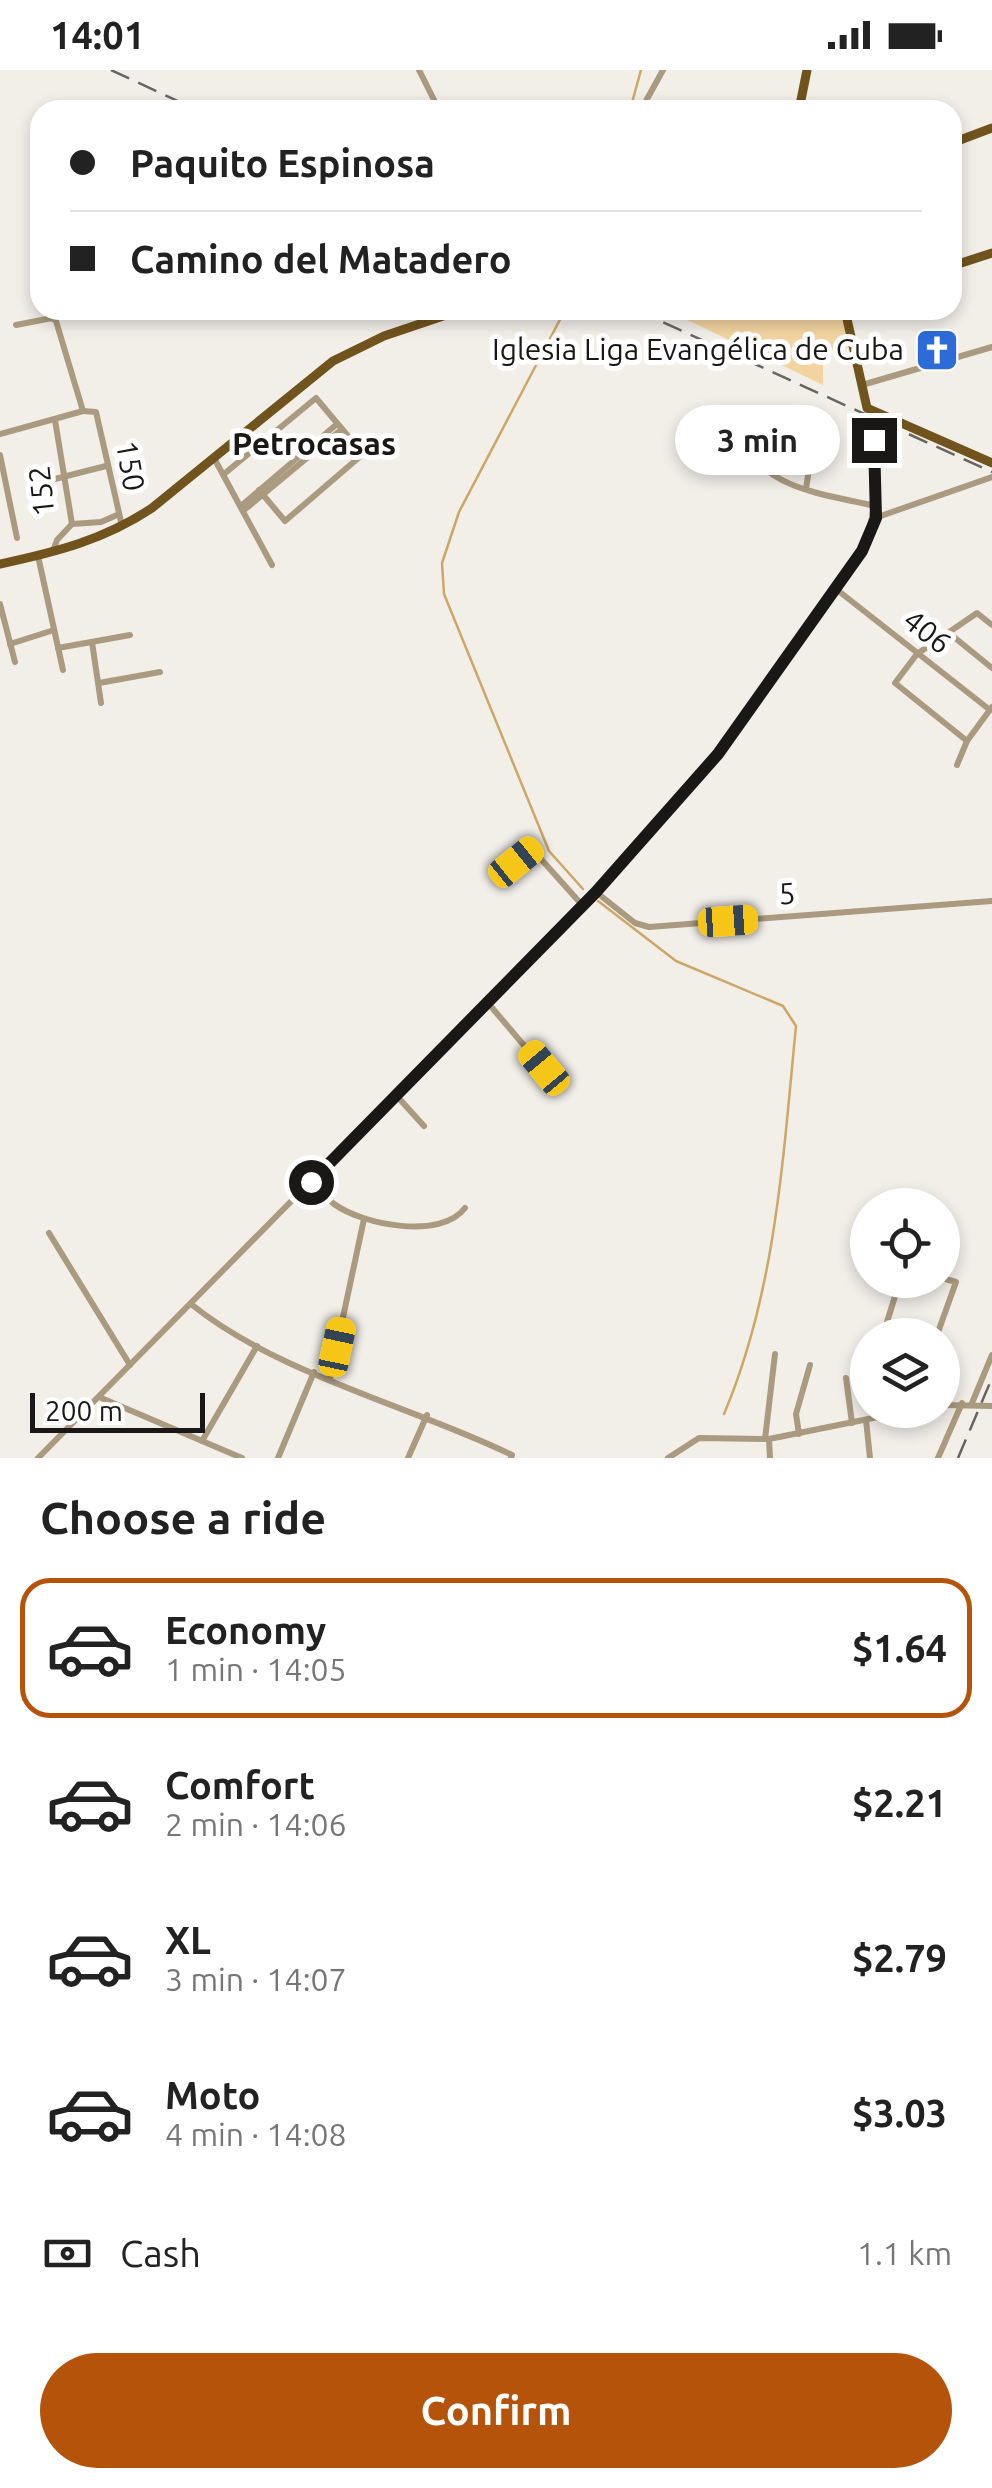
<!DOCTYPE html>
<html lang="en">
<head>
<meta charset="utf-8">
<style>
	:root { --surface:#fff; --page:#f6f6f6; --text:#222; --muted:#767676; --line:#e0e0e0; --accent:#b45309 }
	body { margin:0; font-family:Ubuntu,sans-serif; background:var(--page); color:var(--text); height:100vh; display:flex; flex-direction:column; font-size:38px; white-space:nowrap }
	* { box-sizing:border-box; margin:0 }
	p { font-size:32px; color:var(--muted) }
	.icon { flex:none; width:55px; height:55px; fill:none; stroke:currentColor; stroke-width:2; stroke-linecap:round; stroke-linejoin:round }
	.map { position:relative; height:1388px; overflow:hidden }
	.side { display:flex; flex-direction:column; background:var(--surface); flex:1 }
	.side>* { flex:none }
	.top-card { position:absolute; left:30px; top:30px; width:932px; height:220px; border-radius:30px; box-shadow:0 5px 15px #0003; display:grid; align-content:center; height:220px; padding:0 40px; background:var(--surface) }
	.controls { position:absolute; left:850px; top:1118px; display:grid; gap:20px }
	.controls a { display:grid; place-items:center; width:110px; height:110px; border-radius:50%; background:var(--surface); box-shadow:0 5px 15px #0003; font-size:50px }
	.scale { position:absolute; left:30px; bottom:25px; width:175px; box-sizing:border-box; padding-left:10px; border:5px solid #191816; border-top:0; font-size:28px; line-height:35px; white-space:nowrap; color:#191816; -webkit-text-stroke:8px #fff; paint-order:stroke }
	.end { position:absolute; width:45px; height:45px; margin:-22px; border:12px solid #191816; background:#fff; box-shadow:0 0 0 5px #fff }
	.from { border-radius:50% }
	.bubble { position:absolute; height:70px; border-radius:35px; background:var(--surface); box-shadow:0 5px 15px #0003; font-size:32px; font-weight:700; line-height:70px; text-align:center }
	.car { position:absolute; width:30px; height:60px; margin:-30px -15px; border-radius:12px; box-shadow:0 0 8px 2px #0007; background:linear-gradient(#f5c518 24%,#345 0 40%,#f5c518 0 76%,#345 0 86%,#f5c518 0) }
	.top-card b { display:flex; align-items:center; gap:35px; height:95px; font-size:38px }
	.top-card b+b { border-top:2px solid var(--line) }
	.top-card i { width:25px; height:25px; background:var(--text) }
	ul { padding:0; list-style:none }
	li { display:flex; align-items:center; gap:30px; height:140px; margin:0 20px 15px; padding:0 20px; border:5px solid transparent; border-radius:30px }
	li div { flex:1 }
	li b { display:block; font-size:38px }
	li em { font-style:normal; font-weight:700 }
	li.on { border-color:var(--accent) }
	li>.icon { width:90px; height:90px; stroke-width:1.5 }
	h2 { padding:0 40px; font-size:45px; line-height:120px }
	.pay { display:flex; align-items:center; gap:25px; height:110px; padding:0 40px; font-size:38px }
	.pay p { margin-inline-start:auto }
	.button { display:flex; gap:20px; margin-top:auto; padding:20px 40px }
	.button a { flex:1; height:115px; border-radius:60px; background:var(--accent); color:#fff; font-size:40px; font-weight:700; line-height:115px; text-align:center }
	.status { display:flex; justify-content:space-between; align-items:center; height:70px; padding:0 50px; background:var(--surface); direction:ltr }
	.status svg { height:28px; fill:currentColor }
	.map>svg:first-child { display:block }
	.green { fill:#f3d4a1 }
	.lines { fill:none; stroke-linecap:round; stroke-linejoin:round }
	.stream { stroke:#cca765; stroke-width:2.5 }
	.minor { stroke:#aa9a7f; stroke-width:6 }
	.major { stroke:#70531d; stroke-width:9 }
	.rail { stroke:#676562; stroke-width:2.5; stroke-dasharray:20 10; stroke-linecap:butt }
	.route { stroke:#191816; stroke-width:12 }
	.labels { text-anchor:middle; stroke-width:10; stroke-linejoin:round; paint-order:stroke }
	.poi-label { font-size:30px; fill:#191816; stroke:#fff; text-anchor:end }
	.street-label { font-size:30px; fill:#191816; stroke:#fff }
	.neighbourhood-label { font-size:32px; font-weight:bold; fill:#191816; stroke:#fff }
</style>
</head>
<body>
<div class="status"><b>14:01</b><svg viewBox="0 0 49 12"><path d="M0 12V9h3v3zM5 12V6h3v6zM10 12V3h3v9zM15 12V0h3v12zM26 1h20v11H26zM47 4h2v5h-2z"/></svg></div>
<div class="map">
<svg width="992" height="1388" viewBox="0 0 992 1388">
	<rect width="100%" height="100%" fill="#f2efe9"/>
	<path class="green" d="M677 240H842L851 277 823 283V315L679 246Z"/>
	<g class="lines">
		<g class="stream">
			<path d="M630 40 641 0"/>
			<path d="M565 240 459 442 442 493 444 524 549 781 583 819"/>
			<path d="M598 831 676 891 783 936 796 956C783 1087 776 1221 724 1344"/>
		</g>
		<g class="minor">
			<path d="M419 0 439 40"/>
			<path d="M641 40 663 0"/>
			<path d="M16 255 52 248 56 251 83 341"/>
			<path d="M862 315 992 277"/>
			<path d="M55 350 72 454"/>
			<path d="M744 357C749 419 827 424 875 436"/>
			<path d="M0 364 83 341 96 342 122 456"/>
			<path d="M0 385 17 468"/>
			<path d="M214 388 272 495"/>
			<path d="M224 404 316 328 363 384 285 451 259 420"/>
			<path d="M43 412 106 396"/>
			<path d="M806 419 813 372"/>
			<path d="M241 436 337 354"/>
			<path d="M243 441 342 359"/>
			<path d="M875 448 992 407"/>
			<path d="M72 454 101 452 117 445"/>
			<path d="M53 481 57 470 72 454"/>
			<path d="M38 486 63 600"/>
			<path d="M836 519 990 640"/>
			<path d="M0 534 15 592"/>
			<path d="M992 555 977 543 917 584 895 613 967 671 992 637"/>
			<path d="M949 563 992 598"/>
			<path d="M92 572 101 633"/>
			<path d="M10 574 54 560"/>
			<path d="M58 578 130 565"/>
			<path d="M99 613 160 602"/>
			<path d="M957 695 967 671"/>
			<path d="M500 805 532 779 583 836"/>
			<path d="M596 822 635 853 649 857 992 831"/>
			<path d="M488 933 544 999"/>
			<path d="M395 1024 424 1056"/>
			<path d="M311 1111C319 1119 326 1128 334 1134 363 1155 441 1170 465 1138"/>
			<path d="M49 1163 130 1295"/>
			<path d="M191 1234C277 1304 411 1336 512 1385L511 1388"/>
			<path d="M883 1265 900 1210"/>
			<path d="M937 1265 956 1212 942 1208"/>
			<path d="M330 1308 364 1149"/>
			<path d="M846 1308 852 1353"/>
			<path d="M99 1327 242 1388"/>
			<path d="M972 1333 992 1285"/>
			<path d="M942 1335 992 1336"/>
			<path d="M866 1350 870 1388"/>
			<path d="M799 1364 796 1344 810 1295"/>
			<path d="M765 1369 775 1284"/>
			<path d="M769 1369 770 1388"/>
			<path d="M202 1371 257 1276"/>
			<path d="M38 1388 596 822 718 685 862 481C881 434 877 389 867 339"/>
			<path d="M278 1388 314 1302"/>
			<path d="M408 1388 427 1345"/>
			<path d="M668 1388 699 1368 769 1369 913 1340"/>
			<path d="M938 1388 962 1333"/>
		</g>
		<g class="major">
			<path d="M799 40 807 0"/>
			<path d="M952 73 992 58"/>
			<path d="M952 196 992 183"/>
			<path d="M845 240 867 338 992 393"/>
			<path d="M0 494C56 482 104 470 152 438L333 291 384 266 461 240"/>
		</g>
		<g class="rail">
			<path d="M111 0 197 40"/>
			<path d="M636 240 992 402"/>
			<path d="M958 1388 992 1308"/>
		</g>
	</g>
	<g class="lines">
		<path class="route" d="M311 1112 596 822 718 684 862 481 876 448 874 370"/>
	</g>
	<defs>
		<g id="church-square" transform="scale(2.25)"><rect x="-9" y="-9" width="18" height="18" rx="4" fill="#2c6bd8" stroke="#fff"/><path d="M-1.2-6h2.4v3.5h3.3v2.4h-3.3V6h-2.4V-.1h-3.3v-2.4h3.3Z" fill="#fff"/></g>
	</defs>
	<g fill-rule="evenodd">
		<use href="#church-square" x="937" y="280"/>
	</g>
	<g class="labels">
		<g class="poi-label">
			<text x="904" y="290">Iglesia Liga Evangélica de Cuba</text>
		</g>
		<g class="street-label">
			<text transform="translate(130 396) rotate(80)" y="10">150</text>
			<text transform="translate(42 421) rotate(-96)" y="10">152</text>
			<text transform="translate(927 562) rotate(38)" y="10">406</text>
			<text transform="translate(787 824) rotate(-4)" y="10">5</text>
		</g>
		<g class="neighbourhood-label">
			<text x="314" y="385">Petrocasas</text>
		</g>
	</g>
</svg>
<div class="controls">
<a><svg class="icon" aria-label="locate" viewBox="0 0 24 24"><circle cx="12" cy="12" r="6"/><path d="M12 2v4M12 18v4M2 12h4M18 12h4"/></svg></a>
<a><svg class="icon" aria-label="layers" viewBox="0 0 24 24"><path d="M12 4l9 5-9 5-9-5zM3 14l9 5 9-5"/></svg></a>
</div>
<div class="scale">200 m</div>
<i class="end from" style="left:311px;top:1112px"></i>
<i class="end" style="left:874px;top:370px"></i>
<div class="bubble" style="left:675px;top:335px;width:165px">3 min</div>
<i class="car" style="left:516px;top:792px;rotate:51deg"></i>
<i class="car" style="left:728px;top:851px;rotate:86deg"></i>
<i class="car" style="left:544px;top:998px;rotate:320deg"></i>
<i class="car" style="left:337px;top:1277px;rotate:12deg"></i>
<div class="top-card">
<b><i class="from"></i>Paquito Espinosa</b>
<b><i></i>Camino del Matadero</b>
</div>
</div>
<section class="side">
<h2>Choose a ride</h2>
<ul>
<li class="on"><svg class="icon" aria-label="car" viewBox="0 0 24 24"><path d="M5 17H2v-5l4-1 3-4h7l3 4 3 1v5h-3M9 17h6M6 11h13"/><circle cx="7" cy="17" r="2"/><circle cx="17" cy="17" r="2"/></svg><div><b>Economy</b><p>1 min · 14:05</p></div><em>$1.64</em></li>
<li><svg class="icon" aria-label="car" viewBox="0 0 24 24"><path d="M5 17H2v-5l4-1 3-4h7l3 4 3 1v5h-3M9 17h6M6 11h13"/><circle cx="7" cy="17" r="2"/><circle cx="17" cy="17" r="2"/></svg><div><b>Comfort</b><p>2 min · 14:06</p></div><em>$2.21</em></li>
<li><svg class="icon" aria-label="car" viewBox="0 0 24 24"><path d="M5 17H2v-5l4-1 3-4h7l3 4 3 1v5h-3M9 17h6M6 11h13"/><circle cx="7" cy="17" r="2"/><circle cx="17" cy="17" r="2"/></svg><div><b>XL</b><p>3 min · 14:07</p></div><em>$2.79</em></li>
<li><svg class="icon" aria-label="car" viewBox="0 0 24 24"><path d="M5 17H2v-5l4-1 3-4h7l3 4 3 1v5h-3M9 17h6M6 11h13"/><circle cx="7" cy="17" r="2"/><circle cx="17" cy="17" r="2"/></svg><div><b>Moto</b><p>4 min · 14:08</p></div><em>$3.03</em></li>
</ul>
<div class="pay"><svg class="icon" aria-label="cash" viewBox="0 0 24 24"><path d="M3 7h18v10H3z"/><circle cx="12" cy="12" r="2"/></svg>Cash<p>1.1 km</p></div>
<div class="button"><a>Confirm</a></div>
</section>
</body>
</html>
